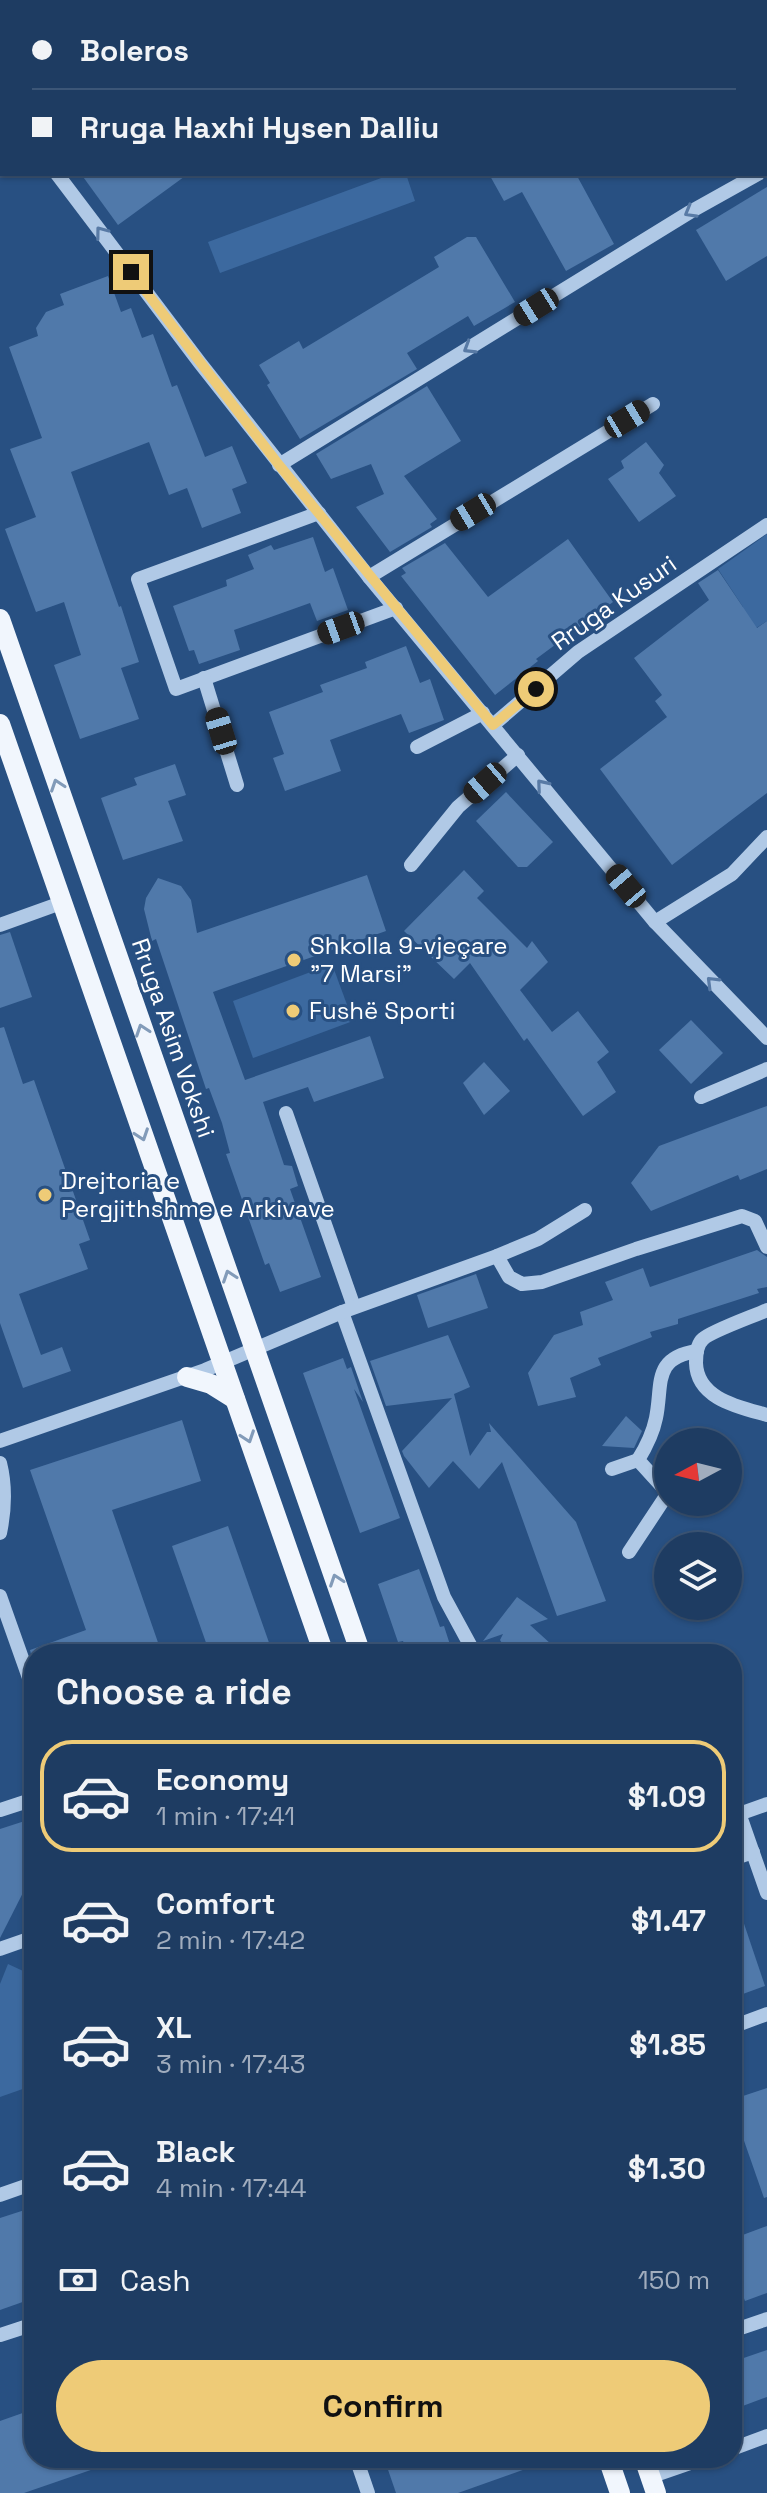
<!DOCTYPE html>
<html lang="en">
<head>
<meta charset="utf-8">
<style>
	:root { --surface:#1e3c62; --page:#264368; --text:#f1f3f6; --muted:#a1adbe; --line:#3c5677; --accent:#eecb77 }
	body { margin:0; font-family:"Space Grotesk",sans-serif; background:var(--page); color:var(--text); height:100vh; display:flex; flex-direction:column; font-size:30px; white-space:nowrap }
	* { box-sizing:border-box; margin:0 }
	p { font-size:26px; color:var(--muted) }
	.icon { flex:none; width:44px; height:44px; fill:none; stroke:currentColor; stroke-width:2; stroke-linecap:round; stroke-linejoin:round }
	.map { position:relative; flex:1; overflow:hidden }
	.panel { position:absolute; left:24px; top:1644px; width:718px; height:824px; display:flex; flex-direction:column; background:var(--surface); border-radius:32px; box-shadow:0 2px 6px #0004,0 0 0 2px var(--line) }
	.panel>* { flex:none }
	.hud { position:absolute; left:0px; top:0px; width:768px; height:176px; box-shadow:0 2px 6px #0004,0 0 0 2px var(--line); display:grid; align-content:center; height:176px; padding:0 32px; background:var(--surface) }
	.needle { width:52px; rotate:263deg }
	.fabs { position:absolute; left:654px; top:1428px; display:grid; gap:16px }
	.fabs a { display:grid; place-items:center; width:88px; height:88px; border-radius:50%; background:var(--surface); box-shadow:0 2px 6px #0004,0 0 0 2px var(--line); font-size:40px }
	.end { position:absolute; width:36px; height:36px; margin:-18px; border:10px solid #eecb77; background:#111; box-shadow:0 0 0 4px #111 }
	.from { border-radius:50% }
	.car { position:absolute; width:24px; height:48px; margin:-24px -12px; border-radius:10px; box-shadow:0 0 6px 2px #0007; background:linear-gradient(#222 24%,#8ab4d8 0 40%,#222 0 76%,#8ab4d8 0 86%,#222 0) }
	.hud b { display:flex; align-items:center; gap:28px; height:76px; font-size:30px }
	.hud b+b { border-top:2px solid var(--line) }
	.hud i { width:20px; height:20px; background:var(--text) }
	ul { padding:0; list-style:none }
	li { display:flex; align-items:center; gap:24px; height:112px; margin:0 16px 12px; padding:0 16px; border:4px solid transparent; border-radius:32px }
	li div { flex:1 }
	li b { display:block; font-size:30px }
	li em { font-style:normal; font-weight:800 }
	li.on { border-color:var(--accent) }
	li>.icon { width:72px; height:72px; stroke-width:1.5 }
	h2 { padding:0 32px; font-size:36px; line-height:96px }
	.pay { display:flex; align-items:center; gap:20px; height:88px; padding:0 32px; font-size:30px }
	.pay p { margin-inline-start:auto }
	.action { display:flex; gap:16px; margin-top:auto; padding:16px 32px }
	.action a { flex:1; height:92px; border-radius:48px; background:var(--accent); color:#111; font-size:32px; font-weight:800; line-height:92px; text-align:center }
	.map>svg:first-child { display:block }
	.green { fill:#3c699f }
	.building { fill:#5079aa }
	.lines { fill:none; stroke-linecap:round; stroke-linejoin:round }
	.minor { stroke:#b0c9e6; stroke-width:14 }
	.major { stroke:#f1f6fd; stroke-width:20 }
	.oneway { stroke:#587aa5 }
	.oneway2 { stroke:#829bb9 }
	.route { stroke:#eecb77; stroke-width:10 }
	.poi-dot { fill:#eecb77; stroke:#285082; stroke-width:3 }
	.labels { text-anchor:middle; stroke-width:6; stroke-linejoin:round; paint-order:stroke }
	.street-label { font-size:24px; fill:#fff; stroke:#285082 }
	.poi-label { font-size:24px; fill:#fff; stroke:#285082; text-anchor:start }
</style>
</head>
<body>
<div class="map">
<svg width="767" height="2493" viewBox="0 0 767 2493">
	<rect width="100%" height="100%" fill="#285082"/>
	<g class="green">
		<path d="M392 174H406L415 201 220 273 208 242Z"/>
		<path d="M767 534V621L740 638 743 607 718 569Z"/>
		<path d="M332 964 353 1021 253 1058 233 1001Z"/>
		<path d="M8 1964 34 1976V2085L0 2097V1984Z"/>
	</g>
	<g class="building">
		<path d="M81 174H188L118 225Z"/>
		<path d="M489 174H576L614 244 566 271 522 192 504 201Z"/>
		<path d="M767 187V256L726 281 696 230Z"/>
		<path d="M467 237H476L515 302 474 326 468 316 407 353 417 369 300 439 267 385 270 383 259 365 299 341 303 349 439 267 434 257Z"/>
		<path d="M108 276 121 312 131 308 142 338 153 334 172 387 177 385 205 457 232 446 247 483 232 489 241 513 202 528 187 488 169 495 149 442 71 472 119 607 121 606 139 662 121 668 139 719 80 739 54 665 81 655 64 602 36 612 5 529 36 517 10 449 42 438 9 347 38 336 36 328 46 312 64 305 60 294Z"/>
		<path d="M427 386 461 441 404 476 437 519 430 524 432 527 390 552 356 507 384 494 371 464 331 479 316 454Z"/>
		<path d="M646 442 664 465 659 473 676 496 639 522 608 479 624 468 621 461Z"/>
		<path d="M313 537 325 572 333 568 348 610 317 621 310 603 234 630 240 650 199 664 194 650 189 651 173 606 227 586 226 580 254 569 248 555 271 545 274 550Z"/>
		<path d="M568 539 613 602 536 659 538 661 495 695 401 576 406 573 402 568 445 543 488 597Z"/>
		<path d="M718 570 757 628 767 621V793L672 865 600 769 667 717 655 701 662 695 634 658 709 600 698 583Z"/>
		<path d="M406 646 420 683 430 679 444 720 409 733 401 714 330 740 341 771 285 791 273 758 284 754 269 712 323 692 320 685 367 668 365 662Z"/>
		<path d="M175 764 186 795 168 801 183 841 123 860 101 798 137 785 134 778Z"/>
		<path d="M506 792 553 842 527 867H518L476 821Z"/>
		<path d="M464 870 484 891 477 898 527 948 532 941 548 962 520 990 552 1032 578 1011 609 1052 597 1062 616 1092 583 1116 527 1038 524 1041 470 963 454 979 404 931Z"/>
		<path d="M367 875 386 931 213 992 245 1080 370 1036 384 1078 314 1102 308 1087 263 1102 284 1165 292 1166 298 1186 290 1189 321 1277 280 1292 269 1263 265 1265 226 1154 230 1153 222 1123 209 1088 206 1089 156 939 152 941 144 909 146 898 158 878 181 886 191 900 197 933Z"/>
		<path d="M10 932 32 997 0 1008V935Z"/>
		<path d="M691 1020 723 1053 691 1084 659 1050Z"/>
		<path d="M4 1027 23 1084 34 1080 90 1240 79 1244 88 1269 19 1294 41 1355 62 1347 71 1371 23 1388 0 1323V1028Z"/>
		<path d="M484 1062 510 1091 484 1115 463 1083Z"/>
		<path d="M767 1106V1169L740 1180 738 1175 651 1211 631 1183 659 1146Z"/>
		<path d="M757 1250 767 1257V1287L757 1289 759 1293 678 1319V1324L650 1332 652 1337 598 1358 601 1365 570 1378 576 1397 538 1406 528 1373 554 1335 583 1325 580 1312 613 1300 605 1282 643 1268 650 1287Z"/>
		<path d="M476 1274 488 1308 428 1328 417 1295Z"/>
		<path d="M448 1335 470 1387 454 1394 470 1456 487 1432H491L489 1423 576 1522 606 1601 557 1616 502 1462 479 1489 453 1461 429 1488 404 1456 402 1451 452 1398 386 1406 370 1361Z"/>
		<path d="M343 1358 347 1369 351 1367 363 1402 354 1389 400 1518 360 1533 303 1373Z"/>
		<path d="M626 1416 642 1431 634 1448 602 1446Z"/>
		<path d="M182 1420 201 1481 112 1510 162 1654H31L30 1650 86 1630 30 1470Z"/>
		<path d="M228 1526 273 1654H210L172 1546Z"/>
		<path d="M419 1569 440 1627 444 1626 453 1654H408L403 1641 398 1642 378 1584Z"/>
		<path d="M517 1597 548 1619 530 1625 562 1654H509L500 1640 503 1634 483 1641Z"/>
		<path d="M34 1818V1871L0 1938V1829Z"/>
		<path d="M736 1900 765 1986 732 1998V1901Z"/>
		<path d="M767 2088V2197L764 2198 734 2112 738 2110 734 2099Z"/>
		<path d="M34 2207V2298L0 2310V2218Z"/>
		<path d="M767 2226V2293L745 2301 742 2293 732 2297V2239Z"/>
		<path d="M767 2350V2397L732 2410V2362Z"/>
		<path d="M34 2409V2458H114V2462L24 2493H0V2421Z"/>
		<path d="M384 2458H547L548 2461 458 2493H396Z"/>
	</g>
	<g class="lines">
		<g class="minor">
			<path d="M0 95 2 98"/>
			<path d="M57 174 200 363 369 577 655 922 767 1038"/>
			<path d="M279 465 690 212 758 174"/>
			<path d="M319 513 138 579 176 689 396 608"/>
			<path d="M369 577 653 404"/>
			<path d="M204 678 237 785"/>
			<path d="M493 725 578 652 767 525"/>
			<path d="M417 747 483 713"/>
			<path d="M411 865 458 807 518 755"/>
			<path d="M655 922 732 874 767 837"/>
			<path d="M0 925 61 903"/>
			<path d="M701 1097 767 1069"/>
			<path d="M286 1113 354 1307"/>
			<path d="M497 1256 509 1277 522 1284 542 1282 636 1249 742 1216 755 1221 767 1247"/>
			<path d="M767 1310C754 1316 711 1331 703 1339 697 1344 696 1355 696 1363 697 1399 739 1407 767 1415"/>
			<path d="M342 1312 444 1597 475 1654"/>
			<path d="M0 1441 205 1370 342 1312 497 1256 538 1239 585 1210"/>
			<path d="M0 1463C6 1487 5 1509 0 1533"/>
			<path d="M612 1469 638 1460"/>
			<path d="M668 1493 638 1460C646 1447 653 1433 656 1418 663 1384 652 1358 697 1351"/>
			<path d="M629 1552 668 1493"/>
			<path d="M0 1596 34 1692"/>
			<path d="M732 1793 767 1893"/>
			<path d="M0 1810 34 1799"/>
			<path d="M739 1814 767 1804"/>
			<path d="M732 1859 753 1852"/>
			<path d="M0 1949 34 1937"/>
			<path d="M732 2027 767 2014"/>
			<path d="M0 2195 34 2183"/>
			<path d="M732 2331 767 2319"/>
			<path d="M0 2335 34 2324"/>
			<path d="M732 2449 767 2436"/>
			<path d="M318 2458H319"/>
			<path d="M356 2458 368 2493"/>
			<path d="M650 2477 705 2458"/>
		</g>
		<g class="major">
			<path d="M0 619 361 1654"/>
			<path d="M0 724 324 1654"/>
			<path d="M187 1377 211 1384 235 1399"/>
			<path d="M608 2458 620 2493"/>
			<path d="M644 2458 656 2493"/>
		</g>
	</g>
	<defs><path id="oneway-chevron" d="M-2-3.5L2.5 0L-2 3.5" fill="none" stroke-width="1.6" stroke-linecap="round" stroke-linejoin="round" transform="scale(2)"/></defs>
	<g class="oneway">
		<use href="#oneway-chevron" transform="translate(690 212) rotate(150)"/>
		<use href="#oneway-chevron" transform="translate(101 232) rotate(-127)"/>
		<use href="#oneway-chevron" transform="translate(469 348) rotate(148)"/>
		<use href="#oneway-chevron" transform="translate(542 785) rotate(-130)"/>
		<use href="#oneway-chevron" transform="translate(712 982) rotate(-135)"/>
	</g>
	<g class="oneway2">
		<use href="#oneway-chevron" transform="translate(57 785) rotate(-109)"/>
		<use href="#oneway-chevron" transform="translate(142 1030) rotate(-109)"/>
		<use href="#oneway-chevron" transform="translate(142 1135) rotate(71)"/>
		<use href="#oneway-chevron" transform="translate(229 1276) rotate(-109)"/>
		<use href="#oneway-chevron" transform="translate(248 1437) rotate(71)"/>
		<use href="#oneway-chevron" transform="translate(336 1580) rotate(-109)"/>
	</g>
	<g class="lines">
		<path class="route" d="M131 272 279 465 493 725 536 689"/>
	</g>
	<g class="poi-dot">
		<circle cx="294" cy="960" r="8"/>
		<circle cx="293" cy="1011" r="8"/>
		<circle cx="45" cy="1195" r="8"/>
	</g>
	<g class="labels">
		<g class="street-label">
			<text transform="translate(614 603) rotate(-35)" y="8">Rruga Kusuri</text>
			<text transform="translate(173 1038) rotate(71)" y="8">Rruga Asim Vokshi</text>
		</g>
		<g class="poi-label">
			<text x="310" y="954">Shkolla 9-vjeçare<tspan x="310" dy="28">"7 Marsi"</tspan></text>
			<text x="309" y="1019">Fushë Sporti</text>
			<text x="61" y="1189">Drejtoria e<tspan x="61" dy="28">Pergjithshme e Arkivave</tspan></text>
		</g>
	</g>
</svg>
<div class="fabs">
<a><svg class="needle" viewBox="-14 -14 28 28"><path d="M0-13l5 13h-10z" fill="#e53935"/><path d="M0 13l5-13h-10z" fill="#a1adbe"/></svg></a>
<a><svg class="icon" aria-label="layers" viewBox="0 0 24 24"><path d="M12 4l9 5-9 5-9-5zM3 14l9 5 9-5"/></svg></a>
</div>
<i class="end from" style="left:536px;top:689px"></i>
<i class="end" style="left:131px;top:272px"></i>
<i class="car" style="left:536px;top:307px;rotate:238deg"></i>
<i class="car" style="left:627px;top:419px;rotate:59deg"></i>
<i class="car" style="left:473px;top:512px;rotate:239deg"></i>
<i class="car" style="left:341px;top:628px;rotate:250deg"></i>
<i class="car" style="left:221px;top:731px;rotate:343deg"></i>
<i class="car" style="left:485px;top:783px;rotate:229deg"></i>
<i class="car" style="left:626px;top:886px;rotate:320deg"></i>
<div class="hud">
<b><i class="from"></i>Boleros</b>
<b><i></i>Rruga Haxhi Hysen Dalliu</b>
</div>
<section class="panel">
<h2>Choose a ride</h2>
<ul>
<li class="on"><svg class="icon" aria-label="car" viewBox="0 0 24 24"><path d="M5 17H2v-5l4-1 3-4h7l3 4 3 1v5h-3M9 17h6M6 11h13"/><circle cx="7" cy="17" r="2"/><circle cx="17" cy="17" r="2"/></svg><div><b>Economy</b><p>1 min · 17:41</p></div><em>$1.09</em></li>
<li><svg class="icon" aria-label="car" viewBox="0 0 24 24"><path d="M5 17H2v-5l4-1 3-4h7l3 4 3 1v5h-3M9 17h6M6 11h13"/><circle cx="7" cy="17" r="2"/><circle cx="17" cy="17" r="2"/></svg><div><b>Comfort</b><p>2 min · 17:42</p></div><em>$1.47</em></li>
<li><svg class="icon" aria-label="car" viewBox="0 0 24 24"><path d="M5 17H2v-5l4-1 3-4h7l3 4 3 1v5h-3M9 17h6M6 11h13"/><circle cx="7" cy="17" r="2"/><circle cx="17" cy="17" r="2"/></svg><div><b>XL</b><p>3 min · 17:43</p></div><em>$1.85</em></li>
<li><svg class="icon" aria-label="car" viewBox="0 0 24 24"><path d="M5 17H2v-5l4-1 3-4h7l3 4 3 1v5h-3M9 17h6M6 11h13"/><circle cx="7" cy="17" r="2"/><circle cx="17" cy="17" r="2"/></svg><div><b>Black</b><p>4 min · 17:44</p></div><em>$1.30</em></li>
</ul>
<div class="pay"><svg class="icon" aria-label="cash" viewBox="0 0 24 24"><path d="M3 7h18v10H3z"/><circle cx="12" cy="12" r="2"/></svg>Cash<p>150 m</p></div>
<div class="action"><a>Confirm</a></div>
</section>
</div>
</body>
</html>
